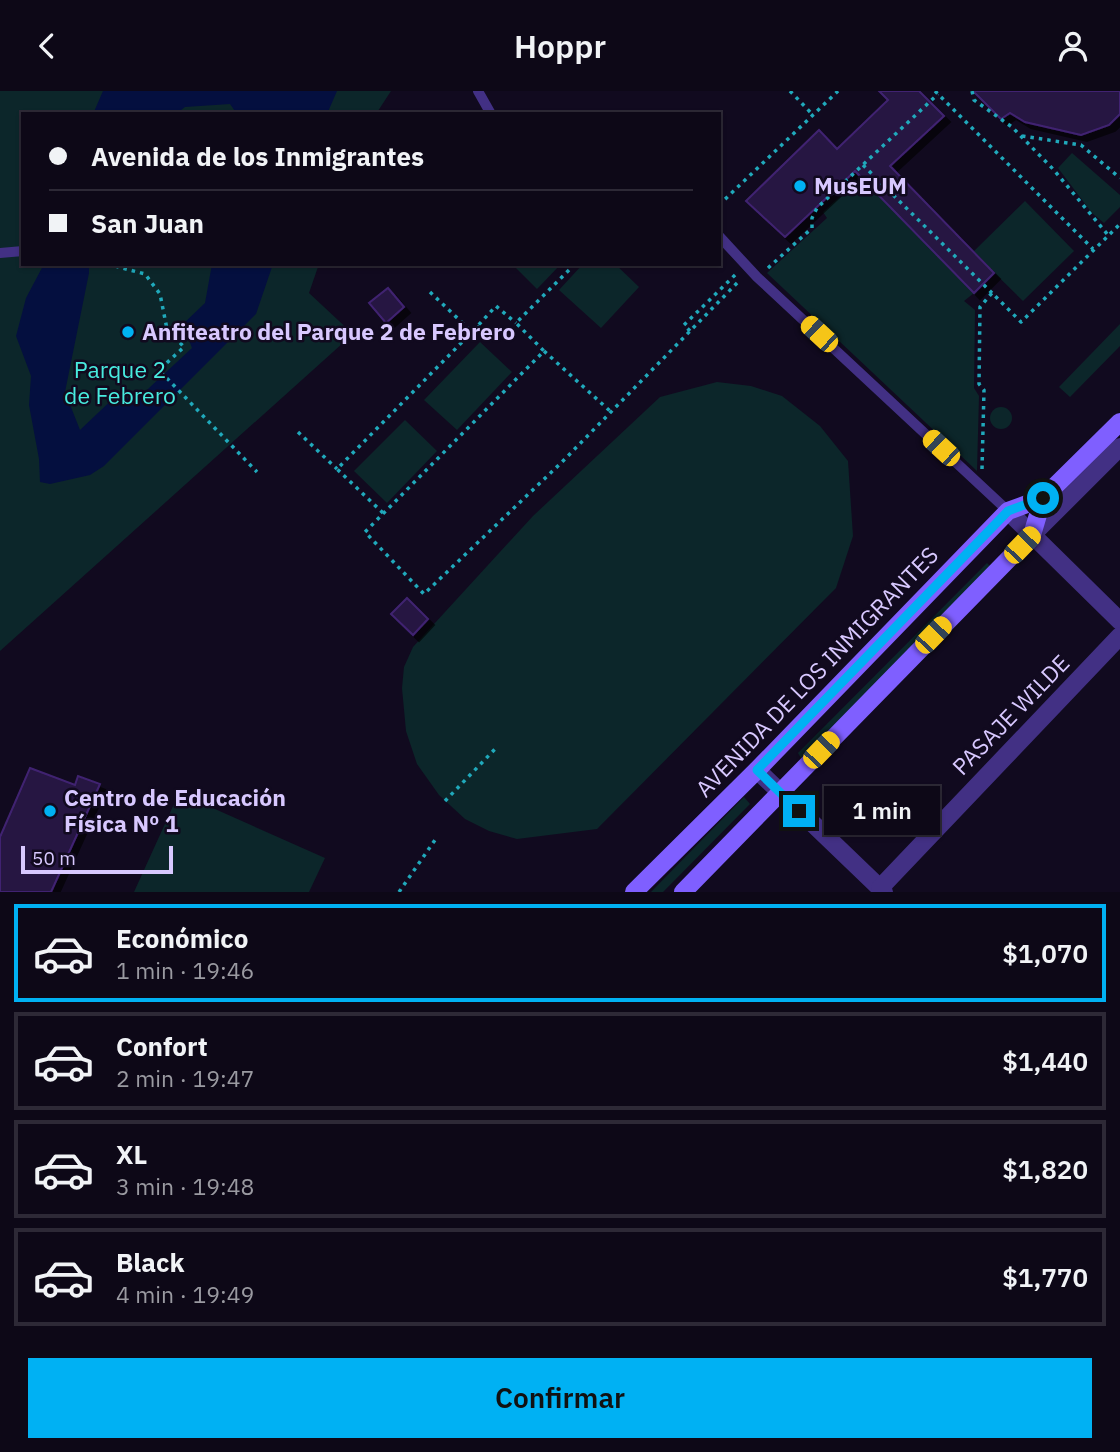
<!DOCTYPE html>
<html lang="es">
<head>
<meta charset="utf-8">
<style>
	:root { --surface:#0d0817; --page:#1b1624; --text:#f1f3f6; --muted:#9a9aa1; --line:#2d2936; --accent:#00b1f3 }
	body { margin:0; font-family:"IBM Plex Sans",sans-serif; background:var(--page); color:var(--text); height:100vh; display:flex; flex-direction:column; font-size:26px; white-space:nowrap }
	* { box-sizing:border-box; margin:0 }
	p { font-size:23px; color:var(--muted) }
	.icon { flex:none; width:38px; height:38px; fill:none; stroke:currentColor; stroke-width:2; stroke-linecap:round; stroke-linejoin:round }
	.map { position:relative; height:801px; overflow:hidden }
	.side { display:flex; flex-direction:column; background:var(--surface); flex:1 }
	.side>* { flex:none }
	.top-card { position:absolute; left:21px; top:21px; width:700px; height:154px; border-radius:0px; box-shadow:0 2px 5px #0004,0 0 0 2px var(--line); display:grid; align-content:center; height:154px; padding:0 28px; background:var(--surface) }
	.scale { position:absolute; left:21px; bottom:18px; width:152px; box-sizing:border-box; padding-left:7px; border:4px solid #d8c8ff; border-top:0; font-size:19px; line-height:24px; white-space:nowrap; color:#d8c8ff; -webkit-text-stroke:5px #110a1f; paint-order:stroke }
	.end { position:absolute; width:32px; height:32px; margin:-16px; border:9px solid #00b1f3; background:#111; box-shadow:0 0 0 4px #111 }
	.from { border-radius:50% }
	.bubble { position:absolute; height:49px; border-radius:0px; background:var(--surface); box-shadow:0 2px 5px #0004,0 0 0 2px var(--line); font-size:23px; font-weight:600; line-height:49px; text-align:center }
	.car { position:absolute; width:21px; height:42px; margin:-21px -10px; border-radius:9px; box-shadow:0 0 5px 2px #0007; background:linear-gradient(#f5c518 24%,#345 0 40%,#f5c518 0 76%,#345 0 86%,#f5c518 0) }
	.top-card b { display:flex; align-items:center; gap:24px; height:66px; font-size:26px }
	.top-card b+b { border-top:2px solid var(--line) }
	.top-card i { width:18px; height:18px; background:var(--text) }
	ul { padding:12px 0 0; list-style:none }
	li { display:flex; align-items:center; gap:21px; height:98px; margin:0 14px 10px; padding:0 14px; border:4px solid var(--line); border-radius:0px }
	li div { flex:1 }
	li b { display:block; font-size:26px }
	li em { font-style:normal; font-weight:600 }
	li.on { border-color:var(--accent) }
	li>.icon { width:63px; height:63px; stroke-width:1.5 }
	.button { display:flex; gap:14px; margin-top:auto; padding:14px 28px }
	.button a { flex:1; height:80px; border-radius:0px; background:var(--accent); color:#111; font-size:28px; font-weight:600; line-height:80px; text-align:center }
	header { display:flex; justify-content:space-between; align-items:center; height:91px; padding:0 28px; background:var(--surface); font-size:32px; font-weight:600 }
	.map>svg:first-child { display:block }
	.green { fill:#0c262a }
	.water { fill:#040f3f }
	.building { fill:#261442; stroke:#402471; stroke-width:2; filter:url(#shadow) }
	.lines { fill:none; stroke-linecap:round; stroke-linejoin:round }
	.path { stroke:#20a9bb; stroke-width:3.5; stroke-dasharray:3.5 5; stroke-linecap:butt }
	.service { stroke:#423084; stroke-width:10 }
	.minor { stroke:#423084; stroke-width:18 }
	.secondary { stroke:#7f5fff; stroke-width:18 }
	.route { stroke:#00b1f3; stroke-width:9 }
	.poi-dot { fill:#00b1f3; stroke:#110a1f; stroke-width:2.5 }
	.labels { text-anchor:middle; stroke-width:5; stroke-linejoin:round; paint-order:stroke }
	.poi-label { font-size:23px; font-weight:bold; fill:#d8c8ff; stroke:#110a1f; text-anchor:start }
	.park-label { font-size:23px; fill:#48ebdf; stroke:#110a1f }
	.street-label { font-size:23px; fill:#d8c8ff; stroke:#110a1f }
</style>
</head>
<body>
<header><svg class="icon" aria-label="back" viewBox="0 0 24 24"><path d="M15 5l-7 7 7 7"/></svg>Hoppr<svg class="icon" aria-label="person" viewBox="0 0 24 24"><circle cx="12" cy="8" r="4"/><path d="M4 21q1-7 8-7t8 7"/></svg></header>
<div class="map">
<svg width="1120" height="801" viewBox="0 0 1120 801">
	<defs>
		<filter id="shadow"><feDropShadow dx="6" dy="6" stdDeviation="0" flood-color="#0009"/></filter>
	</defs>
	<rect width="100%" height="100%" fill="#110a1f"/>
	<g class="green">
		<path d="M0 0H391L376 23H23V173H319L309 202 353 243 0 560Z"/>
		<path d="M1072 62 1120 104V116L1104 132 1092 122 1058 77Z"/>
		<path d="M861 86 974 202 964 210 975 219 974 297 979 305 977 380 767 182 827 127 823 121Z"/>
		<path d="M1025 110 1074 160 1023 210 973 161Z"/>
		<path d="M512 173H561L537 198Z"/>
		<path d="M583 173H615L639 196 601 237 559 199Z"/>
		<path d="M1120 233V255L1070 306 1059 296Z"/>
		<path d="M480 251 512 281 457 339 424 309Z"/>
		<path d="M717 291 751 295 782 305 820 335 848 370 853 445 836 497 597 738 517 748 489 740 465 728 439 704 417 673 406 640 402 597 404 576 413 556 533 425 660 306Z"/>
		<circle cx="1001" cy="327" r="11"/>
		<path d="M405 329 437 360 387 412 354 380Z"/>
		<path d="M987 472 993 478 801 667 798 662Z"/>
		<path d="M179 702 325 767 309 801H134Z"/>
		<path d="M744 706 750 713 663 801H651Z"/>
	</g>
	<g class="water">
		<path d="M103 0H337L327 23H237L230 13 185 16 176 23H93Z"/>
		<path d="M44 173H89V182L65 301 80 339 119 302 134 311 192 257 183 233 205 212 212 173H273L256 223 104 375 90 384 50 393 40 391 39 368 29 314 31 285 16 245 26 207Z"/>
	</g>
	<g class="building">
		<path d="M879 0H919L944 25 890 75 994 182 974 202 855 80 785 146 746 110 819 39 837 58 888 9Z"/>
		<path d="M973 0H1120V23L1109 34 1081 44 1025 31 1010 22 1001 28Z"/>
		<path d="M388 197 404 216 386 232 369 212Z"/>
		<path d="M407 507 428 528 413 544 391 523Z"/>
		<path d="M30 677 75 694 78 685 100 693 51 801H0V746Z"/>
	</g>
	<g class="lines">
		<g class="path">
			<path d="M790 0 813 24"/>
			<path d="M935 0 1093 158"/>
			<path d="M972 0 974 9 1012 36 1053 78 1108 144"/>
			<path d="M1022 45 1081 54 1120 87"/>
			<path d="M863 74 992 202"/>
			<path d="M719 114 838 0"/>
			<path d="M107 173 145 183 160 203 167 238 184 256 159 279 257 381"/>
			<path d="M575 173 516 232 544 260 365 441 424 503 562 371 740 189"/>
			<path d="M768 177 812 137V127L817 117 938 3"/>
			<path d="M430 201 472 241 496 215 516 232"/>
			<path d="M477 235 495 252"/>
			<path d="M690 240 684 234 736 183"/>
			<path d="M544 260 610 320"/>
			<path d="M298 341 337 378"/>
			<path d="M982 378 984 299 979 293 980 216 992 202 1021 231 1120 133"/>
			<path d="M383 422 337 378 472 241"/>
			<path d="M445 710 497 656"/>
			<path d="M399 801 435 749"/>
		</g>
		<g class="service">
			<path d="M478 0 491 23"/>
			<path d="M719 145 757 186 1008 420"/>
			<path d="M0 162 23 160"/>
		</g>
		<g class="minor">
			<path d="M1008 420 1120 530"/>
			<path d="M1032 444 1120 356"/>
			<path d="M757 679 884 801"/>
			<path d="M880 797 1120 545"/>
		</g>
		<g class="secondary">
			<path d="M634 801 757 679 1008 420 1043 407 1120 331"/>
			<path d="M683 801 1032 444 1043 407"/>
		</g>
	</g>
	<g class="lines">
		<path class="route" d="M799 720 757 679 1008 420 1043 407"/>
	</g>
	<g class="poi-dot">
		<circle cx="800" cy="95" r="7"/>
		<circle cx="128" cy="241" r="7"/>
		<circle cx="50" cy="720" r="7"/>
	</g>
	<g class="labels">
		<g class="poi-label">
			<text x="814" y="103">MusEUM</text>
			<text x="142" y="249">Anfiteatro del Parque 2 de Febrero</text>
			<text x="64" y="715">Centro de Educación<tspan x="64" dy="26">Física Nº 1</tspan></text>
		</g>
		<g class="park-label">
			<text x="120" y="287">Parque 2<tspan x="120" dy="26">de Febrero</tspan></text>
		</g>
		<g class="street-label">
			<text transform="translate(817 581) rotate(-46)" y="8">AVENIDA DE LOS INMIGRANTES</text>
			<text transform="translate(1011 624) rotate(-46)" y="8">PASAJE WILDE</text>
		</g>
	</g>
</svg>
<div class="scale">50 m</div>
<i class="end from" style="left:1043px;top:407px"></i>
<i class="end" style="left:799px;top:720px"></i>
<div class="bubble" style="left:824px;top:695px;width:116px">1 min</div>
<i class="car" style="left:819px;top:243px;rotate:313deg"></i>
<i class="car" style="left:941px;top:357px;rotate:313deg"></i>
<i class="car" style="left:1022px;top:454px;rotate:44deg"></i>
<i class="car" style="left:933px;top:544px;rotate:44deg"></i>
<i class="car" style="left:821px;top:659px;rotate:44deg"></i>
<div class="top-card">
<b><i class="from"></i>Avenida de los Inmigrantes</b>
<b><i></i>San Juan</b>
</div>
</div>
<section class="side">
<ul>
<li class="on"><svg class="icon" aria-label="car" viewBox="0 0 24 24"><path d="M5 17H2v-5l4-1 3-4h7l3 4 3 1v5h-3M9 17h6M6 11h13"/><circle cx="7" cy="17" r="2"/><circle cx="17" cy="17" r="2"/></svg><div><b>Económico</b><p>1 min · 19:46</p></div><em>$1,070</em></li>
<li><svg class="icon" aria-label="car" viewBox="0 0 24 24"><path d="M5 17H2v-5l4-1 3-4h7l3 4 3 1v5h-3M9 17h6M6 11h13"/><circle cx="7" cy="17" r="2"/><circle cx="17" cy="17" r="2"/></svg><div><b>Confort</b><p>2 min · 19:47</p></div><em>$1,440</em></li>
<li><svg class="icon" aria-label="car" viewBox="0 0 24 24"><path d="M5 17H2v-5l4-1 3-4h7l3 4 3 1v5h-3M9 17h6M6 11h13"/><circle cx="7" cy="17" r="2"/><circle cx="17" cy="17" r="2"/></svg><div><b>XL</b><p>3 min · 19:48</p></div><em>$1,820</em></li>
<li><svg class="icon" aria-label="car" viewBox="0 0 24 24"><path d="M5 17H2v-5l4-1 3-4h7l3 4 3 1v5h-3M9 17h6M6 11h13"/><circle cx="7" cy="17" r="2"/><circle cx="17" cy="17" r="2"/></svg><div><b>Black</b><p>4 min · 19:49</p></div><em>$1,770</em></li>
</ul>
<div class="button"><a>Confirmar</a></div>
</section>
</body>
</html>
